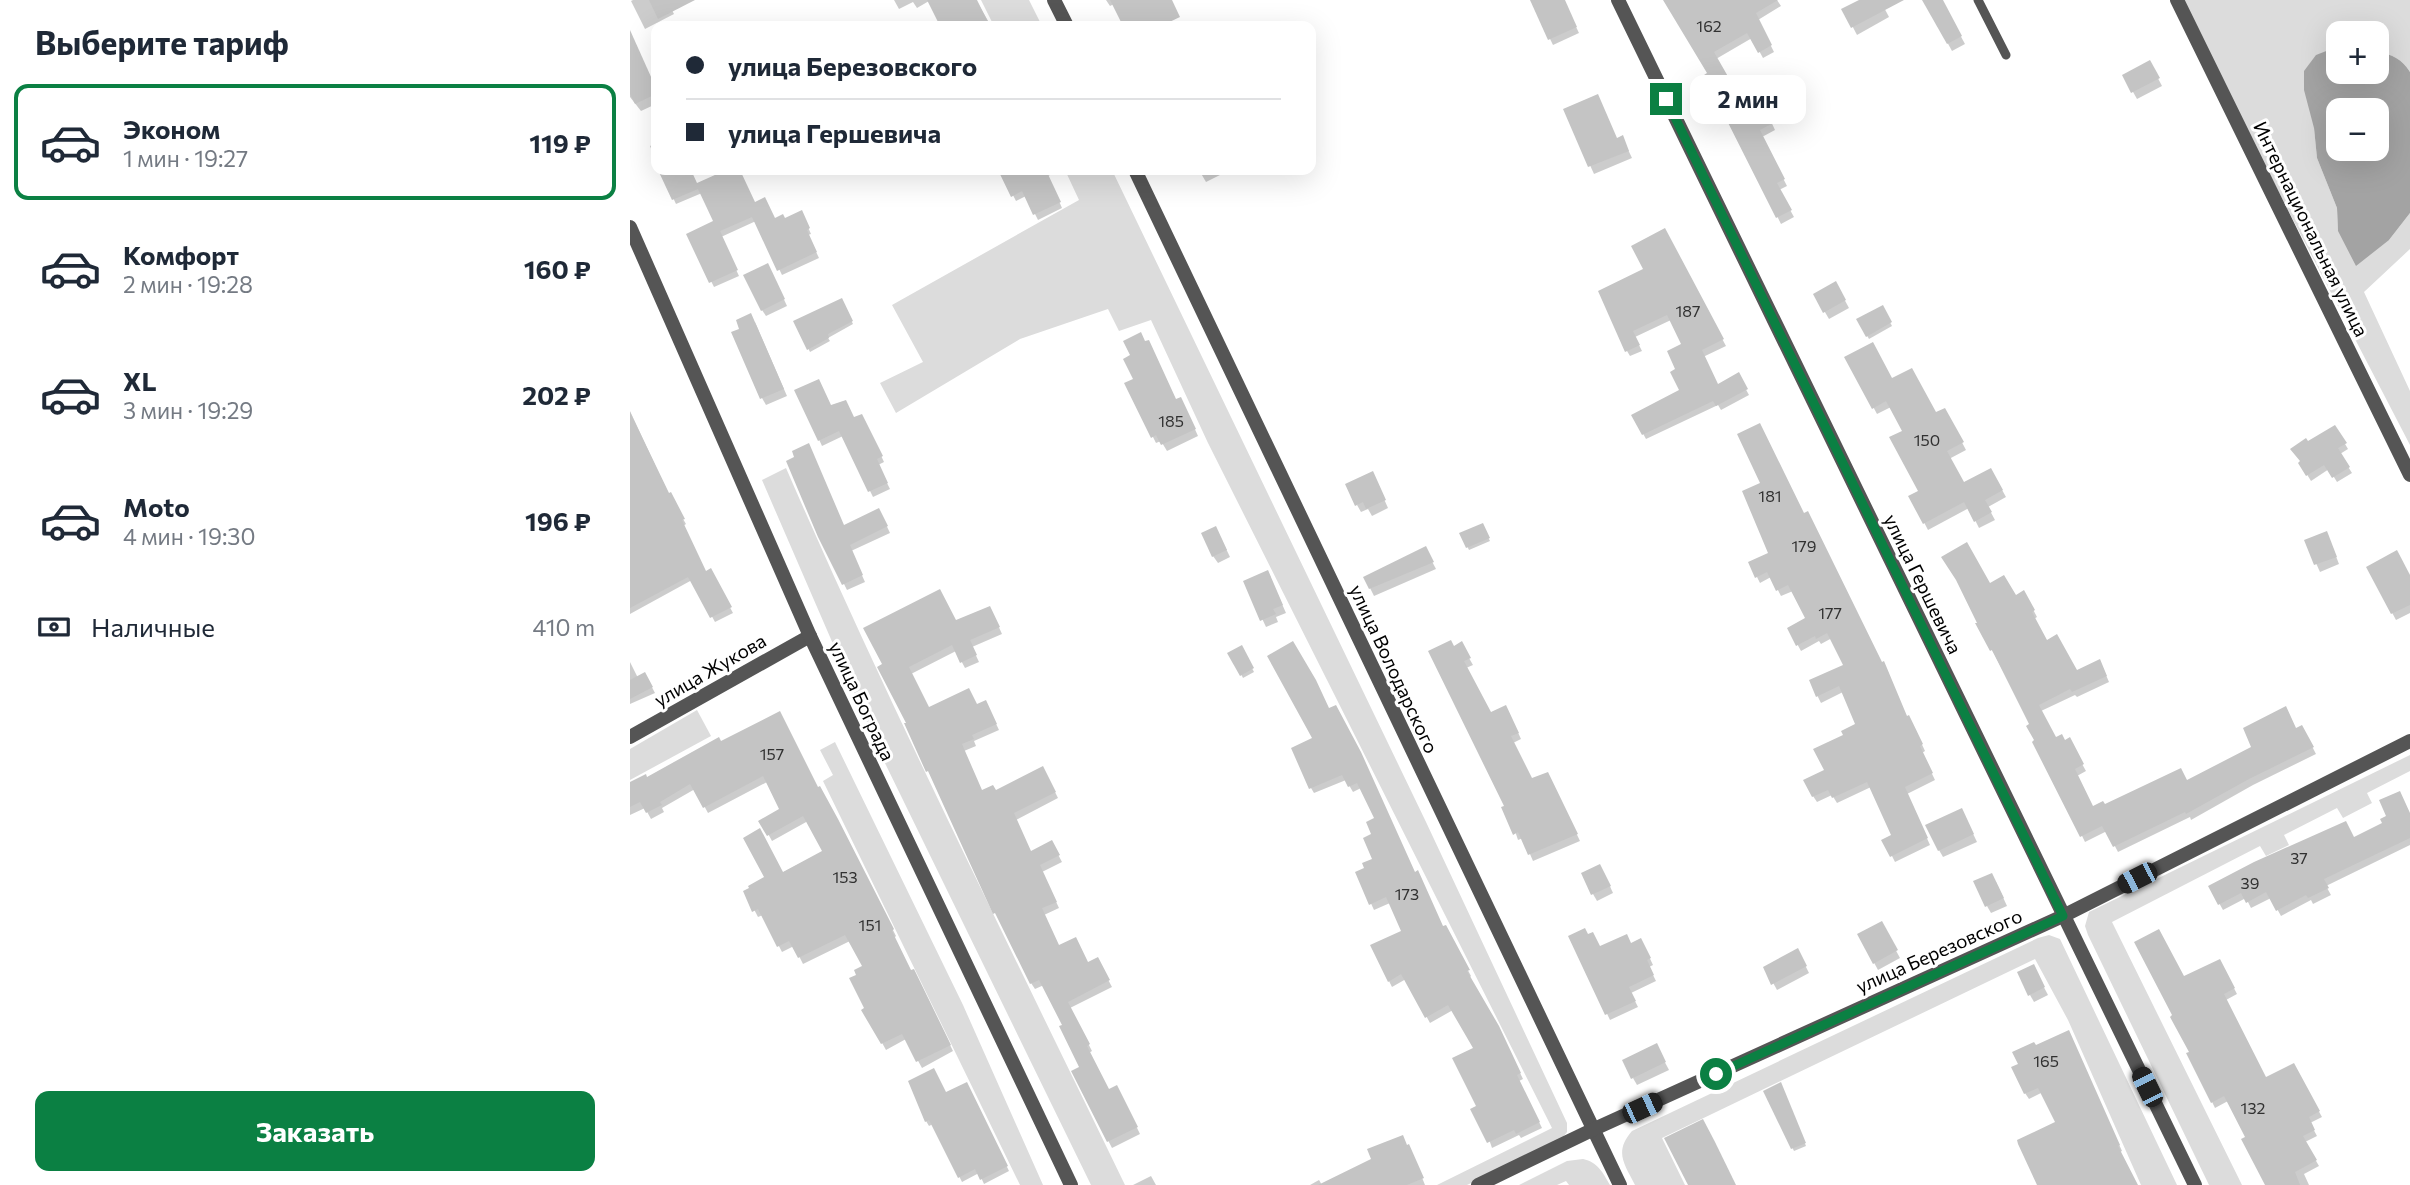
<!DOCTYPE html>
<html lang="ru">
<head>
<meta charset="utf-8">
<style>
	:root { --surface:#fff; --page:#f2f2f3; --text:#1f2937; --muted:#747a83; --line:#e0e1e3; --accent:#0b8043 }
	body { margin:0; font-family:Commissioner,sans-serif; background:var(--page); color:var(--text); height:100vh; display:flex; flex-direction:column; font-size:26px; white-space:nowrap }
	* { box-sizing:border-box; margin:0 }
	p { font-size:23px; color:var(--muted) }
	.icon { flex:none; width:38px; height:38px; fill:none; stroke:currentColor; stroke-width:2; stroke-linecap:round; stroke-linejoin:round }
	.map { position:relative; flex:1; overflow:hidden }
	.drawer { display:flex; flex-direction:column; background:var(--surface); width:630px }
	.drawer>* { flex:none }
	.banner { position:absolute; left:21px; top:21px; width:665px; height:154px; border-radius:14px; box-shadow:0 7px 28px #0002; display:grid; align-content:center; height:154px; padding:0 35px; background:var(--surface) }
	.fabs { position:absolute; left:1696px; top:21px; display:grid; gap:14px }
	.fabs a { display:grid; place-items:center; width:63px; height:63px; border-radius:14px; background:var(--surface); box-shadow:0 7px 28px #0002; font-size:35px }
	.end { position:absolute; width:32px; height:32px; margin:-16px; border:9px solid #0b8043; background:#fff; box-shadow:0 0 0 4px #fff }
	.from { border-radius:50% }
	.bubble { position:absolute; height:49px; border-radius:14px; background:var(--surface); box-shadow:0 7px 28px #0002; font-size:23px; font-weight:700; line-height:49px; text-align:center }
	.car { position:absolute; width:21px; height:42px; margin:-21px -10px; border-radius:9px; box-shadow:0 0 5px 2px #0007; background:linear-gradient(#222 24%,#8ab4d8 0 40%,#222 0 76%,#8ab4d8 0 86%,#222 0) }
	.banner b { display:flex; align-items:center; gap:24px; height:66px; font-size:26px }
	.banner b+b { border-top:2px solid var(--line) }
	.banner i { width:18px; height:18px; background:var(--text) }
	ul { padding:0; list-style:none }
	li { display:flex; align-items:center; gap:21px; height:116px; margin:0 14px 10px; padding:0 21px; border:4px solid transparent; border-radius:14px }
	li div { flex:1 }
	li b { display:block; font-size:26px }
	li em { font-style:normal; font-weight:700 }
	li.active { border-color:var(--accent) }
	li>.icon { width:63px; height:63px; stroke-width:1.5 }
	h2 { padding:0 35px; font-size:32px; line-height:84px }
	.pay { display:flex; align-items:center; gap:18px; height:77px; padding:0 35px; font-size:26px }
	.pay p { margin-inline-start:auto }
	.primary-button { display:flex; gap:14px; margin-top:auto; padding:14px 35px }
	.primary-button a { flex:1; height:80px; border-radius:14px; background:var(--accent); color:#fff; font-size:28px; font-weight:700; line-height:80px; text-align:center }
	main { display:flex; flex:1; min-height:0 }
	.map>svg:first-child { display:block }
	.green { fill:#dcdcdc }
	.water { fill:#a3a3a3; fill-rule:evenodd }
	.shadow { fill:#0003 }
	.building { fill:#c4c4c4 }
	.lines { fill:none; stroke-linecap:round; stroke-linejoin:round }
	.service { stroke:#555; stroke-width:9 }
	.minor { stroke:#555; stroke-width:14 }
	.tertiary { stroke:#555; stroke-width:14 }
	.route { stroke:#0b8043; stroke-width:9 }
	.labels { text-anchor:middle; stroke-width:6; stroke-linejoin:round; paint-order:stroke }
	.number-label { font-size:16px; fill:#313131 }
	.street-label { font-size:19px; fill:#000; stroke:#fff }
</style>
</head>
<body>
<main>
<section class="drawer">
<h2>Выберите тариф</h2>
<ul>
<li class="active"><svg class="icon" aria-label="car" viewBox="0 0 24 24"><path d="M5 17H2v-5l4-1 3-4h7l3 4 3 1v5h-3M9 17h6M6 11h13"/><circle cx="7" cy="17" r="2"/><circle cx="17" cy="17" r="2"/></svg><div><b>Эконом</b><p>1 мин · 19:27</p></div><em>119 ₽</em></li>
<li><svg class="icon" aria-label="car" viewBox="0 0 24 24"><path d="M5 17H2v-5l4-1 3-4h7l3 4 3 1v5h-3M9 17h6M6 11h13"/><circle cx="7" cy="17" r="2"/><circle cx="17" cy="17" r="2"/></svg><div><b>Комфорт</b><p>2 мин · 19:28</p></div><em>160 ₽</em></li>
<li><svg class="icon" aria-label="car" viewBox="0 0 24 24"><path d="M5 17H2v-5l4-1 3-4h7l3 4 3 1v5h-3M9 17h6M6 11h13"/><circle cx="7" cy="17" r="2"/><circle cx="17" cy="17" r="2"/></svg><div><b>XL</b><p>3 мин · 19:29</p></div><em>202 ₽</em></li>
<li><svg class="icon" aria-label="car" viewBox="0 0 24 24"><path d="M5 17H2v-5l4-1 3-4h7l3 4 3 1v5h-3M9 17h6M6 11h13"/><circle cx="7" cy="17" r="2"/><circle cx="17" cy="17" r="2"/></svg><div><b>Moto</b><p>4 мин · 19:30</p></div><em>196 ₽</em></li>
</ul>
<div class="pay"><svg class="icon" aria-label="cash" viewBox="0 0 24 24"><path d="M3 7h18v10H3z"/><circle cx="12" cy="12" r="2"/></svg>Наличные<p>410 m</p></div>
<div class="primary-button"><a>Заказать</a></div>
</section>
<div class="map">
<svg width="1780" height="1185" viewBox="0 0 1780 1185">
	<rect width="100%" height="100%" fill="#fff"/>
	<g class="green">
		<path d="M351 0H399L412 26H364Z"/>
		<path d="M1549 0H1780V72C1772 59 1762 54 1747 52L1746 33H1708V48H1704L1684 128 1687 158 1707 208 1708 231 1759 240 1780 213V249L1734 292 1780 391V445Z"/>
		<path d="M435 170H482L796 822 937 1123V1132L930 1141 837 1185H807L922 1128 578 443 521 320 489 331 478 309 390 339 266 413 250 383 293 362 262 305 449 200Z"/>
		<path d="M156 468C261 710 380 947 495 1185H461L252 757 132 480Z"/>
		<path d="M67 710 81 736 0 780V749Z"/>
		<path d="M205 742 333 1005 413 1185H390L193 781 203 775 190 750Z"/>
		<path d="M1780 755V771L1737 793 1742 803 1713 818 1707 808 1654 835 1659 845 1636 856 1630 846 1482 922 1612 1185H1579L1458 935 1455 926 1459 912Z"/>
		<path d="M1419 935 1430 939 1547 1185H1511L1438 1020 1405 959 1032 1138 1055 1185H1005C994 1163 984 1152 1002 1131L1408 938Z"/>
		<path d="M953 1159C968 1162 973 1173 980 1185H939L936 1181 927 1185H889L937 1161Z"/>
	</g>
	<path class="water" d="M1704 48H1708V72H1746L1747 52C1762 54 1772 59 1780 72V213L1759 240 1726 266 1708 231 1707 208 1687 158 1684 128 1674 90V71L1686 55ZM1708 110H1746V149H1708Z"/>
	<g class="shadow">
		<path d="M3 0H37L44 14 15 29 1 1Z"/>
		<path d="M264 0H346L361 26H312L299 1 287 8 283 2 269 9Z"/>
		<path d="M476 0H528L540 26H495L484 4 480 6Z"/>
		<path d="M901 0H933L949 33 923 45Z"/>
		<path d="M1036 0H1147L1151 6 1128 20 1144 52 1133 58 1122 38 1086 59 1104 89 1129 85 1144 115 1139 117 1145 130 1132 137 1157 186 1149 190 1164 217 1151 224 1077 75 1079 74Z"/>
		<path d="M1232 0H1250L1259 17 1227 35 1214 10Z"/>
		<path d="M1294 0H1311L1335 44 1322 51Z"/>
		<path d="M0 33 26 90V104L11 111 0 97Z"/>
		<path d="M1520 63 1532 86 1507 99 1494 76Z"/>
		<path d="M935 110 987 139 992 137 1002 158 964 174Z"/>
		<path d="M26 143V161L20 146Z"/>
		<path d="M30 170H60L67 185 100 170H109L125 204 145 220 174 218 181 234 178 235 189 258 152 275 126 221 91 237 109 276 84 287 58 235 85 222 72 193 46 204Z"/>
		<path d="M370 170H431L418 176 432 208 408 220 396 196 386 201Z"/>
		<path d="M569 170H597L598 171 576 182Z"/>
		<path d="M1034 230 1096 346 1073 357 1087 386 1108 375 1119 395 1091 410 1088 405 1016 439 1003 415 1051 391 1048 370 1054 345 1041 320 1005 337 1012 351 1000 356 997 351 1016 270Z"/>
		<path d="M141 271 157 306 136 316 132 310Z"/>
		<path d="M1206 284 1219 308 1199 319 1185 295Z"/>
		<path d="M211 300 223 324 198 338 200 341 180 352 165 322Z"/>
		<path d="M1252 307 1262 326 1239 339 1228 320Z"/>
		<path d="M125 322 157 396 136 405 132 398Z"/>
		<path d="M515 343 546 401 554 405 568 436 537 451 531 441 526 443 523 437 505 379Z"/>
		<path d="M1217 358 1262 380 1306 415 1315 410 1336 450 1319 459 1333 485 1361 470 1376 497 1358 507 1365 520 1349 528 1339 508 1298 530 1281 497 1291 492 1274 431 1261 407 1247 414Z"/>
		<path d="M167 391 224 419 235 421 254 462 248 465 260 489 243 497 213 436 192 446Z"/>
		<path d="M0 411 39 495 56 524 53 526 76 573 80 570 103 613 85 622 62 580 0 614Z"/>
		<path d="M1705 427 1718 449 1710 454 1722 473 1707 482 1699 469 1681 481 1670 463 1677 443Z"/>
		<path d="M746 481 758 508 742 516 738 509 731 512 727 505Z"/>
		<path d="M252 516 260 533 221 551 235 582 217 590 214 584V527Z"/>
		<path d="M852 525 860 541 839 550 831 534Z"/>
		<path d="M590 536 600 557 588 563 583 556Z"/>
		<path d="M1676 541H1700L1709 564 1690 572Z"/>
		<path d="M795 548 806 569 744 596 740 588Z"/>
		<path d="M1140 554 1282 723 1295 751 1292 753 1305 780 1277 794 1300 845 1265 862 1254 840 1263 836 1241 787 1207 803 1202 795 1187 802 1183 796 1215 736 1228 725 1213 692 1191 703 1188 697 1181 681 1215 666 1202 638 1191 644 1189 641 1171 651 1159 629 1178 619 1163 591 1151 596 1141 577 1130 583 1127 577Z"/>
		<path d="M1738 568 1780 579V613L1766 620Z"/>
		<path d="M641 579 656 613 646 617 648 622 636 627 615 582Z"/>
		<path d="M1360 586 1385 597 1394 592 1407 617 1404 619 1416 643 1446 672 1473 668 1479 682 1447 697 1445 695 1411 711 1426 740 1442 746 1456 771 1447 776 1463 808 1557 783 1672 727 1686 754 1623 785 1561 820 1560 817 1488 852 1477 831 1455 842 1406 741 1402 725 1348 624Z"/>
		<path d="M363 614 372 634 342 647 349 662 335 668 326 651 281 674 299 709 347 706 359 709 369 730 344 741 346 746 334 751 352 792H366L413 768 428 798 386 820 401 853 422 843 432 862 412 872 429 908 414 915 429 947 457 964 467 959 482 987 440 1008 462 1051 459 1053 478 1091 490 1093 510 1134 482 1148 443 1072 452 1068 435 1025 414 985 405 989 401 983 250 667 326 622Z"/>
		<path d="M831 644 843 665 836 668 860 714 879 713 891 739 883 743 901 780H921L950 841 903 861 893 838 888 840 824 648Z"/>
		<path d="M611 647 624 672 613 678 600 653Z"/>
		<path d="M0 662 8 678 15 674 25 693 0 704Z"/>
		<path d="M699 710 813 928 818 933 841 976 839 978 871 1034 893 1079 889 1081 912 1128 891 1138 889 1135 862 1148 848 1107 845 1048 823 1010 800 1023 776 979 762 987 759 981 743 946 773 932 760 903 744 910 727 873 737 869 745 860 744 835 747 819 731 788 723 792 716 780 684 793 681 788 685 738Z"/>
		<path d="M88 740 187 789 211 828 266 936 264 938 281 973 287 978 323 1051 292 1068 276 1039 256 1050 234 1010 236 1009 228 975 234 967 220 941 173 964 164 946 152 952 133 915 128 917 115 892 194 851 178 821 142 841 131 821 151 810 137 782 78 813 65 789 32 808 34 812 21 819 15 808 0 815V784L17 779Z"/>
		<path d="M1780 815V845L1696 886 1701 895 1683 904 1681 900 1651 916 1641 898 1621 908 1616 898 1593 910 1580 887 1723 839Z"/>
		<path d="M1335 817 1347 842 1313 857 1309 850Z"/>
		<path d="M974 873 983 893 967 901 963 894Z"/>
		<path d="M1366 882 1377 906 1361 913 1357 906Z"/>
		<path d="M1251 923 1270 958 1248 970 1229 935Z"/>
		<path d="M940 936 970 948 1001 945 1014 946 1023 965 1019 967 1026 981 1001 993 1008 1007 980 1020Z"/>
		<path d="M1168 951 1179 973 1147 990 1135 968Z"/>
		<path d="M1590 961 1607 994 1596 1000 1636 1080 1663 1065 1692 1117 1680 1123 1687 1136 1675 1142 1689 1166 1674 1174 1679 1185H1637L1618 1137 1598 1101 1585 1108 1559 1054 1561 1053 1554 978Z"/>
		<path d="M1407 974 1418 995 1404 1002 1400 995Z"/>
		<path d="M1441 1038 1492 1151 1490 1152 1507 1185H1409L1427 1123 1413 1092 1399 1099 1395 1093 1406 1048Z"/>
		<path d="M1030 1053 1039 1070 1007 1085 1003 1078Z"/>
		<path d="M1152 1088 1176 1146 1164 1151 1135 1092Z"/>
		<path d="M339 1089 379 1171 354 1184 349 1173 332 1182 303 1124 299 1126 296 1121 316 1094Z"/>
		<path d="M782 1153 795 1185H692Z"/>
		<path d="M521 1176 526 1185H503Z"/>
		<path d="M689 1180 692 1185H680Z"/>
	</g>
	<g class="building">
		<path d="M19 0H65L28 19Z"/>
		<path d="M297 0H347L360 26H310Z"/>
		<path d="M480 0H542L550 17 531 26H493Z"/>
		<path d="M900 0H935L947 27 918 40Z"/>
		<path d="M1033 0H1148L1126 13 1142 45 1128 53 1117 33 1084 52 1104 87 1126 76 1142 108 1137 110 1143 123 1130 130 1155 179 1147 183 1162 210 1146 218 1074 75 1077 73Z"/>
		<path d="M1229 0H1274L1221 28 1211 9Z"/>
		<path d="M1292 0H1313L1332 36 1317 44Z"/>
		<path d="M0 30 26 88V94L5 104 0 94Z"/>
		<path d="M1520 60 1530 78 1501 93 1492 75Z"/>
		<path d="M968 94 987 138 993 135 999 151 958 167 933 109Z"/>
		<path d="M28 170H61L67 183 96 170H110L125 202 135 197 145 218 153 214 155 218 172 210 180 228 177 230 187 252 147 271 122 217 90 231 108 270 79 283 56 234 83 221 68 189 42 200Z"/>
		<path d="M368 170H416L431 202 403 215 392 191 381 197Z"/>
		<path d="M1035 228 1094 339 1072 350 1088 384 1109 372 1118 389 1086 406 1083 401 1012 435 1001 415 1049 390 1040 372 1045 369 1037 351 1051 344 1037 315 1003 331 1010 345 995 352 968 291 1013 269 1001 246Z"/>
		<path d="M138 263 155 299 131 311 113 275Z"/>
		<path d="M1206 281 1216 300 1193 313 1183 294Z"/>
		<path d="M212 298 223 321 198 334 199 338 177 350 163 321Z"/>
		<path d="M1253 305 1262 322 1236 337 1226 319Z"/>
		<path d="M121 313 154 389 130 399 101 332 109 329 106 320Z"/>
		<path d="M511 332 515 341 519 340 546 399 551 397 566 429 531 445 526 435 521 438 494 383 503 379 493 359 500 355 493 341Z"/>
		<path d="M1243 342 1262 378 1282 368 1306 412 1315 408 1334 442 1317 451 1334 482 1361 468 1373 490 1355 500 1362 512 1344 522 1334 502 1293 524 1278 496 1288 491 1259 437 1272 431 1256 401 1242 409 1214 357Z"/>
		<path d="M189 379 201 405 216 400 224 417 232 414 253 456 247 459 258 483 238 492 209 431 188 441 164 390Z"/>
		<path d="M0 412 39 493 41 492 55 519 52 520 76 571 81 568 102 607 80 618 58 577 0 608Z"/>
		<path d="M1130 423 1174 513 1178 511 1252 662 1254 661 1277 716 1279 715 1293 744 1290 746 1303 773 1275 787 1298 838 1260 857 1251 840 1261 835 1237 782 1202 798 1198 790 1182 797 1173 780 1194 770 1183 749 1213 735 1211 731 1225 724 1209 686 1186 697 1179 680 1213 665 1197 633 1186 639 1185 636 1166 646 1157 628 1175 618 1158 585 1146 591 1137 572 1125 578 1118 562 1138 553 1112 491 1130 483 1107 434Z"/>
		<path d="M1705 425 1717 443 1708 448 1720 467 1702 478 1694 465 1676 476 1668 463 1670 461 1660 449 1676 438 1678 441Z"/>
		<path d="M179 443 214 525 249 508 258 526 220 545 233 575 212 585 188 537 156 461 164 457 162 451Z"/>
		<path d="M743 471 756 500 736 509 733 502 725 506 715 484Z"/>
		<path d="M853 523 860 538 836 548 829 533Z"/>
		<path d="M586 526 597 550 582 557 571 533Z"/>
		<path d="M1697 531 1707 557 1684 565 1674 540Z"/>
		<path d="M1337 542 1360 583 1374 575 1386 595 1394 590 1405 610 1402 612 1417 640 1427 634 1447 670 1470 659 1477 676 1442 692 1440 689 1409 705 1426 737 1432 734 1435 740 1440 737 1454 764 1445 769 1463 806 1473 801 1475 804 1551 768 1557 780 1621 747 1613 728 1656 706 1666 728 1672 725 1684 747 1619 779 1556 814 1555 812 1483 847 1472 826 1450 837 1402 742 1404 740 1396 726 1399 724 1362 650 1360 651 1345 623H1347L1326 580 1311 557Z"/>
		<path d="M796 546 804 562 739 589 733 577Z"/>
		<path d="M1767 550 1780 575V605L1761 614 1736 567Z"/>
		<path d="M638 570 653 605 643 609 646 614 630 621 613 581Z"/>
		<path d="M310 589 326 620 360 606 370 627 340 640 347 655 330 663 322 645 279 667 299 707 339 688 347 704 356 700 367 724 342 735 344 739 332 744 352 790 363 785 366 790 413 766 426 792 384 813 401 851 422 840 430 855 410 865 427 902 412 908 429 945 446 937 458 962 468 957 480 980 438 1002 460 1044 457 1046 479 1089 487 1085 508 1127 477 1142 441 1071 449 1067 429 1026 432 1025 409 980 400 984 365 913 363 914 298 771 296 772 274 723H276L247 667 252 664 233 628Z"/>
		<path d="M821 640 824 646 832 641 841 658 834 661 861 712 876 705 889 733 881 736 902 778 918 772 948 834 898 855 888 832 883 835 871 807 874 806 798 651Z"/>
		<path d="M663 641 686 680 699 708 706 705 731 752 785 872 788 870 813 926 816 925 840 970 837 971 869 1026 891 1073 887 1075 910 1122 886 1134 884 1130 857 1143 840 1109 846 1106 822 1058 843 1048 818 1005 795 1018 771 974 758 982 740 945 771 931 756 897 739 905 725 872 734 868 732 863 742 859 733 838 741 834 736 822 744 818 727 783 718 787 712 775 679 789 661 748 682 738 637 656Z"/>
		<path d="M612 645 624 668 610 676 597 653Z"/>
		<path d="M15 672 23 687 0 699V680Z"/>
		<path d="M150 711 188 787 190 786 208 819 264 929 262 931 281 970 284 969 321 1045 286 1062 272 1034 251 1044 231 1010 234 1008 219 978 226 975 224 970 232 966 215 935 168 958 159 941 147 947 128 909 122 912 113 891 119 888 118 886 134 877 113 838 130 828 153 872 192 851 173 816 137 836 128 821 149 809 133 776 73 808 60 784 30 802 32 805 16 813 10 802 0 807V782L16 774 17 777 89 737 91 741Z"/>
		<path d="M1770 791 1780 813V838L1694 879 1699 888 1678 898 1676 895 1646 911 1636 892 1616 903 1611 893 1588 905 1578 886 1624 862 1716 821 1724 837 1752 823 1750 819 1756 816 1749 800Z"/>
		<path d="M1332 808 1344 834 1308 851 1295 825Z"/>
		<path d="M970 864 981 886 961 895 951 873Z"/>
		<path d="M1362 873 1374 898 1355 907 1343 881Z"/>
		<path d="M1252 921 1268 950 1243 964 1227 934Z"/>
		<path d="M955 928 958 934 963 932 970 946 997 934 1001 943 1011 938 1021 958 1017 960 1024 975 999 987 1006 1001 975 1015 938 936Z"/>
		<path d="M1529 929 1554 976 1590 959 1605 988 1594 994 1636 1077 1664 1063 1690 1111 1679 1117 1685 1130 1673 1136 1687 1160 1665 1172 1670 1185H1635L1611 1139 1615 1137 1594 1096 1581 1103 1556 1053 1559 1052 1540 1017 1542 1015 1504 942Z"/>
		<path d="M1168 948 1177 966 1141 985 1133 967Z"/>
		<path d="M1404 964 1415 987 1398 996 1387 972Z"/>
		<path d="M1439 1030 1490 1145 1488 1146 1508 1185H1407L1388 1144 1387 1140 1425 1122 1408 1088 1394 1094 1381 1067 1388 1064 1382 1052 1404 1042 1406 1045Z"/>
		<path d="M1027 1043 1036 1062 1001 1079 992 1060Z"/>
		<path d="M304 1068 316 1092 337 1082 378 1166 350 1180 345 1169 328 1178 299 1120 295 1122 278 1081Z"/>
		<path d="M1151 1082 1176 1143 1161 1149 1133 1091Z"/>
		<path d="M1073 1119 1085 1142 1106 1185H1058L1034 1138Z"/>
		<path d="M773 1135 777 1145 779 1144 794 1178 777 1185H688L741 1159 737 1149Z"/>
	</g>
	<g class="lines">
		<path class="service" d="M1348 0 1376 55"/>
		<g class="minor">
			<path d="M424 0 437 26"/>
			<path d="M988 0 1565 1185"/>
			<path d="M1547 0 1780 475"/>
			<path d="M505 170 990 1185"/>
			<path d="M0 737 180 636"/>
			<path d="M848 1185 962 1130 1433 916 1780 741"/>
		</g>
		<path class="tertiary" d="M0 227 180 636 441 1185"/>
	</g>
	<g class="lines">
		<path class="route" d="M1036 99 1433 916 1086 1074"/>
	</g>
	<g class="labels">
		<g class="number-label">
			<text x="1079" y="32">162</text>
			<text x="1058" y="317">187</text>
			<text x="541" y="427">185</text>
			<text x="1297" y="446">150</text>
			<text x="1140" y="502">181</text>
			<text x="1174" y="552">179</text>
			<text x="1200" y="619">177</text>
			<text x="142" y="760">157</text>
			<text x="1669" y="864">37</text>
			<text x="215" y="883">153</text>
			<text x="1620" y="889">39</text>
			<text x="777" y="900">173</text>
			<text x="240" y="931">151</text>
			<text x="1416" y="1067">165</text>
			<text x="1623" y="1114">132</text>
		</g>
		<g class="street-label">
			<text transform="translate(1681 229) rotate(64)" y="7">Интернациональная улица</text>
			<text transform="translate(1293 584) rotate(64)" y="7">улица Гершевича</text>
			<text transform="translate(764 669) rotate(65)" y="7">улица Володарского</text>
			<text transform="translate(80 670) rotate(-30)" y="7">улица Жукова</text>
			<text transform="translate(232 701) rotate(65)" y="7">улица Бограда</text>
			<text transform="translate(1309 951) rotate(-24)" y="7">улица Березовского</text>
		</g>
	</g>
</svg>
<div class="fabs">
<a>+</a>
<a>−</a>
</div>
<i class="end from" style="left:1086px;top:1074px"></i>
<i class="end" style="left:1036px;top:99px"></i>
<div class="bubble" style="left:1060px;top:75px;width:116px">2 мин</div>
<i class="car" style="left:1507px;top:878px;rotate:243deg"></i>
<i class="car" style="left:1517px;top:1087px;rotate:334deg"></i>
<i class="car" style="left:1012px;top:1108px;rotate:65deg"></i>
<div class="banner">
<b><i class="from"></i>улица Березовского</b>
<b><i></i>улица Гершевича</b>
</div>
</div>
</main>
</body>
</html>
